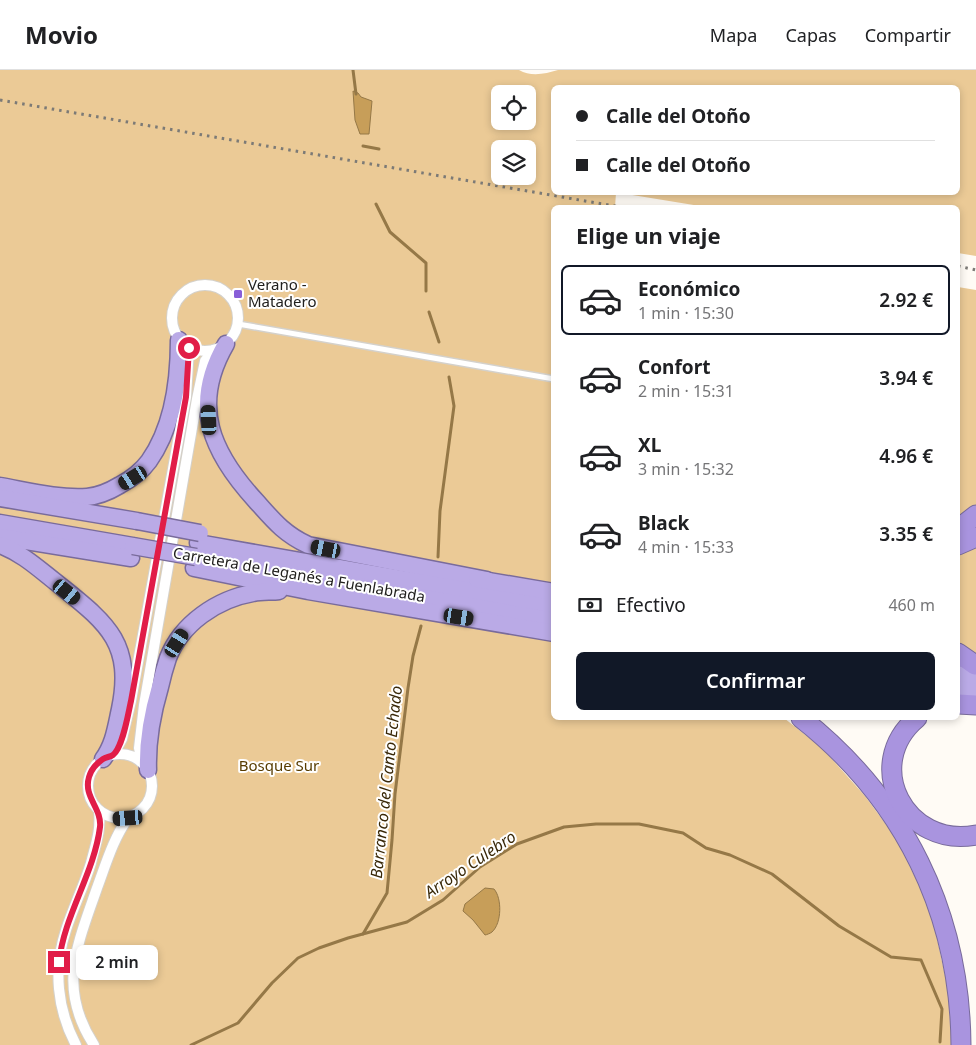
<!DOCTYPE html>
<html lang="es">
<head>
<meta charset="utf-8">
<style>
	:root { --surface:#fff; --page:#f6f6f6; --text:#202124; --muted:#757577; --line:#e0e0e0; --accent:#111827 }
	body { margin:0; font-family:"Noto Sans",sans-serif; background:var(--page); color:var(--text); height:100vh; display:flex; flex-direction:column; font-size:19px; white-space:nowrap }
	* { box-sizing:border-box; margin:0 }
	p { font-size:16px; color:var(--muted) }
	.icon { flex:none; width:28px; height:28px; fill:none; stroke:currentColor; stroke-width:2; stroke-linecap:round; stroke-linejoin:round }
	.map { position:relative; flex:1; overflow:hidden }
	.details { position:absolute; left:551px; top:135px; width:409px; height:515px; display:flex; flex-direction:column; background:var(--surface); border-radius:8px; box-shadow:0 2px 8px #0003 }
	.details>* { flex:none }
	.guide { position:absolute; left:551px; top:15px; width:409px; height:110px; border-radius:8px; box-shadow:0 2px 8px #0003; display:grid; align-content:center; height:110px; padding:0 25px; background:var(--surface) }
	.tools { position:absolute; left:491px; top:15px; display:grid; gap:10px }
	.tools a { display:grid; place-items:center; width:45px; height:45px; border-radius:8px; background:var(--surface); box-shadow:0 2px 8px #0003; font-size:25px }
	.end { position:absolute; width:22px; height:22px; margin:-11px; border:6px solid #e11d48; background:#fff; box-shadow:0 0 0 2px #fff }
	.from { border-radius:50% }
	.bubble { position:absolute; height:35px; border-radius:8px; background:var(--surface); box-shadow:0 2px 8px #0003; font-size:16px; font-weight:600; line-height:35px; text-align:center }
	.car { position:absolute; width:15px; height:30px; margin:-15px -8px; border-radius:6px; box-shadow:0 0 4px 1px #0007; background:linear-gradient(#222 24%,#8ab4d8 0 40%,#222 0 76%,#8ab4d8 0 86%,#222 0) }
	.guide b { display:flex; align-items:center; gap:18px; height:48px; font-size:19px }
	.guide b+b { border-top:1px solid var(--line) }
	.guide i { width:12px; height:12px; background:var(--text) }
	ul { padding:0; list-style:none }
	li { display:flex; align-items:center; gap:15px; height:70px; margin:0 10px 8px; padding:0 15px; border:2px solid transparent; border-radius:8px }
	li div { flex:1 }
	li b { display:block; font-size:19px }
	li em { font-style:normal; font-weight:600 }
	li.current { border-color:var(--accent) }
	li>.icon { width:45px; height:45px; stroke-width:1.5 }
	h2 { padding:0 25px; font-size:22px; line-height:60px }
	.pay { display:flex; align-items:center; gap:12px; height:55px; padding:0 25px; font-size:19px }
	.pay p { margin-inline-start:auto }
	.primary-button { display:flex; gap:10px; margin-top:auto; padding:10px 25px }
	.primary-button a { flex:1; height:58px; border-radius:8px; background:var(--accent); color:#fff; font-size:20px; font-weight:600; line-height:58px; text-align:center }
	header { display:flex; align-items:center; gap:30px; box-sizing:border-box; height:70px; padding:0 25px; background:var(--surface); border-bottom:1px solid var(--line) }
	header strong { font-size:24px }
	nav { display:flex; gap:28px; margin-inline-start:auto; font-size:18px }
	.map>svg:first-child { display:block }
	.green { fill:#ebca96; fill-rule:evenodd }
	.water { fill:#c79e59; stroke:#957847 }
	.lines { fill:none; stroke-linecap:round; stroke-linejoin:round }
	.stream { stroke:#957847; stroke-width:3 }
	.service-casing { stroke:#d4d1cb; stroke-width:8 }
	.minor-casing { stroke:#d4d1cb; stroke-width:12 }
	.trunk-casing { stroke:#796b9b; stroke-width:19 }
	.motorway-casing { stroke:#796b9b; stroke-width:21 }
	.service { stroke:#fff; stroke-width:5 }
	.minor { stroke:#fff; stroke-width:10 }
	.trunk { stroke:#baaae6; stroke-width:16 }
	.motorway { stroke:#a994df; stroke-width:19 }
	.rail { stroke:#7c7a76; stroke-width:3; stroke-dasharray:2.5 5; stroke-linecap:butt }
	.trunk-bridge-casing { stroke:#796b9b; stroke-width:19; stroke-linecap:butt }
	.trunk-bridge { stroke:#baaae6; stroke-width:16 }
	.route { stroke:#e11d48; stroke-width:6 }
	.poi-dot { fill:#885ed8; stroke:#fff; stroke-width:2 }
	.labels { text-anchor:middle; stroke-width:4; stroke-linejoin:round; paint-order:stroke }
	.poi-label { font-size:15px; fill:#21201e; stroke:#fff; text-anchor:start }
	.street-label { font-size:15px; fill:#21201e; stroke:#fff }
	.park-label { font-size:15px; fill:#583c01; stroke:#fff }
	.water-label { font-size:16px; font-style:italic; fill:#392808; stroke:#fff }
</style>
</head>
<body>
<header>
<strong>Movio</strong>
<nav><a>Mapa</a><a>Capas</a><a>Compartir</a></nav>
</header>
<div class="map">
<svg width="976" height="975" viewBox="0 0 976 975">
	<rect width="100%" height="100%" fill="#fffbf5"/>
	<g class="green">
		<path d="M0 0H519C531 7 545 4 558 0H976V186L958 183V138L706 137 620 123 958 122V18H554V122L616 123 615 137 554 138V648H784L823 679 865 726 896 768 931 840 947 915 953 960V975H0ZM500 24H528V51H500ZM500 79H528V106H500Z"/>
		<path d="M958 217 976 220V587L958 583Z"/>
	</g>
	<g class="water">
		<path d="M353 21 358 23 361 27 372 31 369 64H360L355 50Z"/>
		<path d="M485 818 494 819C502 828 502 853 492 862 491 863 486 865 485 865L473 850 463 841 465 834Z"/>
	</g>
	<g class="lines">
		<g class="stream">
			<path d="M353 0 356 24"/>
			<path d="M363 76 379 79"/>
			<path d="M376 134 390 162 426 193V221"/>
			<path d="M429 242 439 272"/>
			<path d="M438 487 440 441 454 336 449 307"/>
			<path d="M363 864 387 823 392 770 395 724 408 618 413 586 421 556"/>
			<path d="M191 975 238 953 272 913 298 888 319 878 348 868 407 852 443 830 480 797 517 774 564 757 596 754H639L683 763 706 778 730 785 772 804 839 856 891 887 921 890 942 939 940 972"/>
		</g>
		<g class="service-casing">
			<path id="service" d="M238 254 554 309"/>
		</g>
		<g class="minor-casing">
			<g id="minor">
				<circle cx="205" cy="248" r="33"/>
				<circle cx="120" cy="716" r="32"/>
				<path d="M114 684 122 669 131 631 186 327 189 278"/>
				<path d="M142 692 139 678 144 635 197 329 205 291 214 280"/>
				<path d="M76 975C57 939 53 899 66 860 73 838 84 816 91 793 96 773 101 761 99 741"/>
				<path d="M94 975C57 918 77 876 97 818 106 794 113 769 128 748"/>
			</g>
		</g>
		<g class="trunk-casing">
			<g id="trunk">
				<path d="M226 274C190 336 212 383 256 431 273 450 284 464 308 475L487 510"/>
				<path d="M0 416C28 421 59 429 87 427 99 426 110 421 120 415 131 409 141 402 149 391 173 357 179 310 179 270"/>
				<path d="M0 428 137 451"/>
				<path d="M0 453 133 476"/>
				<path d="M0 467 131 488"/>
				<path d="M198 473 554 536"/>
				<path d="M0 475C22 483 39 499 57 513 105 552 134 571 120 639 116 657 114 674 103 689"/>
				<path d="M196 487 554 551"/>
				<path d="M194 498 308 521 554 563"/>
				<path d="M477 509 554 522"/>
				<path d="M958 604 976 607"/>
				<path d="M958 619 976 622"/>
				<path d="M148 700C147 672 152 644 160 617 162 608 165 597 168 588 181 554 217 529 253 523 261 521 271 522 279 521"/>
			</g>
		</g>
		<g class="motorway-casing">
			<g id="motorway">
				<path d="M958 459 976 445"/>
				<path d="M958 475 976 467"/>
				<path d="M958 583 975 595"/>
				<path d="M958 634 976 635"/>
				<path d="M801 648C904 729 960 843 961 975"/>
				<path d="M917 648C861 695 906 779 976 765"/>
			</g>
		</g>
		<use href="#service" class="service"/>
		<use href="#minor" class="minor"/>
		<use href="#trunk" class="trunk"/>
		<use href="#motorway" class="motorway"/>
		<g class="rail">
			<path d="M0 30 626 138"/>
			<path d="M958 196 976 200"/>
		</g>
		<g class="trunk-bridge-casing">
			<g id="trunk-bridge">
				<path d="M137 451 200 463"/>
				<path d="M133 476 196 487"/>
			</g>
		</g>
		<use href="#trunk-bridge" class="trunk-bridge"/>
	</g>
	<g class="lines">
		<path class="route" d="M59 892C64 845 94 804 100 757 102 738 83 727 89 707 91 700 97 693 103 689 106 687 110 687 113 685 123 677 128 644 131 631L186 327 189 278"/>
	</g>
	<rect class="poi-dot" x="233" y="219" width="10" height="10" rx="2.5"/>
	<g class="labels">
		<g class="poi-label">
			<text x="248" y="220">Verano -<tspan x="248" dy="17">Matadero</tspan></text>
		</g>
		<g class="street-label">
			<text transform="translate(299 505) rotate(10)" y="5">Carretera de Leganés a Fuenlabrada</text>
		</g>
		<g class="park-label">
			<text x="279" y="701">Bosque Sur</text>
		</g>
		<g class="water-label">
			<text transform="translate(386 712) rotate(-84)" y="6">Barranco del Canto Echado</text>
			<text transform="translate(470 794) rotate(-34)" y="6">Arroyo Culebro</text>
		</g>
	</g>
</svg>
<div class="tools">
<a><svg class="icon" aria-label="locate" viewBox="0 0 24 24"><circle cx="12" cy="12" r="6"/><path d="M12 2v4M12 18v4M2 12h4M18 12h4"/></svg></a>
<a><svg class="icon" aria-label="layers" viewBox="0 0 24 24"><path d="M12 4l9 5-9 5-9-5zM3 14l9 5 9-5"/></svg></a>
</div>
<i class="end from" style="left:189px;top:278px"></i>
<i class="end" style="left:59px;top:892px"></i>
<div class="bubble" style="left:76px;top:875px;width:82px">2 min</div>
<i class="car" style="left:209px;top:350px;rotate:357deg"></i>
<i class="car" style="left:133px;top:408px;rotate:239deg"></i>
<i class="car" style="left:326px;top:479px;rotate:281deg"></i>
<i class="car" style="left:67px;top:522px;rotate:129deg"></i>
<i class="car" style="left:459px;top:547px;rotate:99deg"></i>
<i class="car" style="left:177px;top:573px;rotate:32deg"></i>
<i class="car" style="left:128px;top:748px;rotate:266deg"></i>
<div class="guide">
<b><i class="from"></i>Calle del Otoño</b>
<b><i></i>Calle del Otoño</b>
</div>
<section class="details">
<h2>Elige un viaje</h2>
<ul>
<li class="current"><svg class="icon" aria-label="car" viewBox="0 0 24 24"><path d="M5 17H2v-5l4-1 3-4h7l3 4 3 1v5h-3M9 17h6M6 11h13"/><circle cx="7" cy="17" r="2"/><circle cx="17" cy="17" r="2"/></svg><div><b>Económico</b><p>1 min · 15:30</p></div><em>2.92 €</em></li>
<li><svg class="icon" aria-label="car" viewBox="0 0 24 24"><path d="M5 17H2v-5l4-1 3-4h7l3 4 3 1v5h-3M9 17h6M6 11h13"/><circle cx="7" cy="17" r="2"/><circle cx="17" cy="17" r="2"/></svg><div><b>Confort</b><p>2 min · 15:31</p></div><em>3.94 €</em></li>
<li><svg class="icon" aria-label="car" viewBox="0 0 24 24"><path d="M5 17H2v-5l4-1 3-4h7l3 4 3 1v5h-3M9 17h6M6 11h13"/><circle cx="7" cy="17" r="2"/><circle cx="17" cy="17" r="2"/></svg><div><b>XL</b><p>3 min · 15:32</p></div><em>4.96 €</em></li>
<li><svg class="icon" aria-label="car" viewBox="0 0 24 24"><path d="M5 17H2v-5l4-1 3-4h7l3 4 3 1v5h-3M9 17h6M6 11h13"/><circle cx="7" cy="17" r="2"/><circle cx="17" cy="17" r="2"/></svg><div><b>Black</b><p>4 min · 15:33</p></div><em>3.35 €</em></li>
</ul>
<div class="pay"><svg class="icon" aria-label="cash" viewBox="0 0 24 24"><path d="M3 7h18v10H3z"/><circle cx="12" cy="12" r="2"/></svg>Efectivo<p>460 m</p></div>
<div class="primary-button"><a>Confirmar</a></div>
</section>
</div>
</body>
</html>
